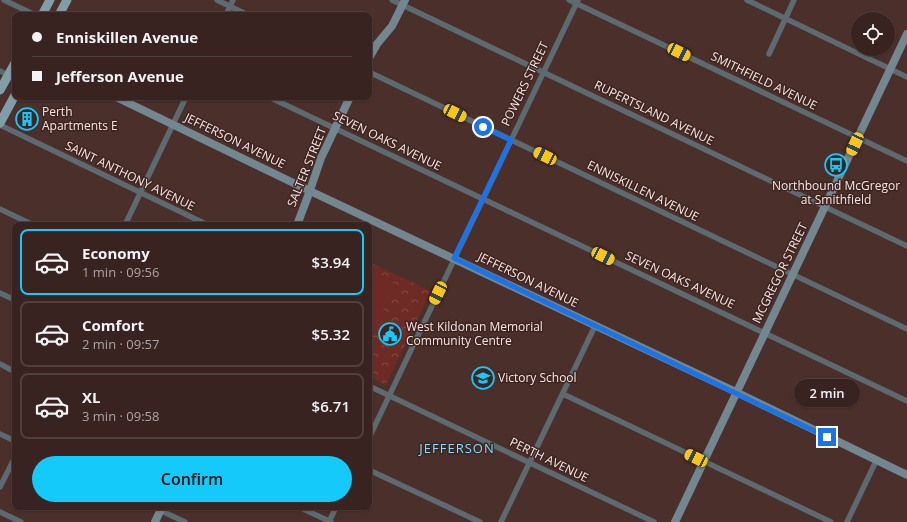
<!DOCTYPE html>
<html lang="en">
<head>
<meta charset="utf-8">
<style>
	:root { --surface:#382320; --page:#3f2b29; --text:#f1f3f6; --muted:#aba4a5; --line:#52403e; --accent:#13cafb }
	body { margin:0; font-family:"Open Sans",sans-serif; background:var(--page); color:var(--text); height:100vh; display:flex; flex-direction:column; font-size:15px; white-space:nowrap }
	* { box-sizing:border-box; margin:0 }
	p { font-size:13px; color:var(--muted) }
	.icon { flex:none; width:22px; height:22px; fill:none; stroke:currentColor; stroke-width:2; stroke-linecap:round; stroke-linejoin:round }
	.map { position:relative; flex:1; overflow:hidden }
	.side { position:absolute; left:12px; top:222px; width:360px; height:288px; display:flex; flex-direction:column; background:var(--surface); border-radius:8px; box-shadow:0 1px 3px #0004,0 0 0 1px var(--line) }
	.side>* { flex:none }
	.top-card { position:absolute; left:12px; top:12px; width:360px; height:88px; border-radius:8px; box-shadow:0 1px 3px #0004,0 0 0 1px var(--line); display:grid; align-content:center; height:88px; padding:0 20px; background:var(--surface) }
	.buttons { position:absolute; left:851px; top:12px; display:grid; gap:8px }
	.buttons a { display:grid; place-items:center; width:44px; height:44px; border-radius:50%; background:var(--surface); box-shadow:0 1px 3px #0004,0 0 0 1px var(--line); font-size:20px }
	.end { position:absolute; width:18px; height:18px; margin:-9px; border:5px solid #1a73e8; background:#fff; box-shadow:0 0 0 2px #fff }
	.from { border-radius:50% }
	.bubble { position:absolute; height:28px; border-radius:14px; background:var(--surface); box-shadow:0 1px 3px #0004,0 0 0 1px var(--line); font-size:13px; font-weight:600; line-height:28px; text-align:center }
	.car { position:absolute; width:12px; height:24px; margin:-12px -6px; border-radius:5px; box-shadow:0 0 3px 1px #0007; background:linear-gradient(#f5c518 24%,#345 0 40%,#f5c518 0 76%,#345 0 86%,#f5c518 0) }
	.top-card b { display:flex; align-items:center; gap:14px; height:38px; font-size:15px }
	.top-card b+b { border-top:1px solid var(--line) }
	.top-card i { width:10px; height:10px; background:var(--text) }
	ul { padding:7px 0 0; list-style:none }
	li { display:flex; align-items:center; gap:12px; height:66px; margin:0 8px 6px; padding:0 12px; border:2px solid var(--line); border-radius:8px }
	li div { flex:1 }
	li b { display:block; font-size:15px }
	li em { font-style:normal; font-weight:600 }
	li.selected { border-color:var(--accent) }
	li>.icon { width:36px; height:36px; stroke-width:1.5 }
	.cta { display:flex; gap:8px; margin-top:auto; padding:8px 20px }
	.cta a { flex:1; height:46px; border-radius:24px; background:var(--accent); color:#111; font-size:16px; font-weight:600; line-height:46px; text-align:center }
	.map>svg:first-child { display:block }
	.forest { fill:url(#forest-crowns) }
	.pitch { fill:#6e2a24 }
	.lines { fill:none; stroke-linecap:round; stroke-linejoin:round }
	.street { stroke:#5d6a70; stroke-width:5.5 }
	.secondary { stroke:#72878f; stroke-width:8 }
	.primary { stroke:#819da7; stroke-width:9 }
	.route { stroke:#1a73e8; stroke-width:5 }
	.labels { text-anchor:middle; stroke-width:3; stroke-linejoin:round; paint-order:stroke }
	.street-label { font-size:12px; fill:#f7e5e2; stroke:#3f2521 }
	.poi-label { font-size:12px; fill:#f7e5e2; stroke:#3f2521; text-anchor:start }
	.neighbourhood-label { font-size:13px; letter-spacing:1px; fill:#80ddff; stroke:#3f2521 }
</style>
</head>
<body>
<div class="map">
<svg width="907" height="522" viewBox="0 0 907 522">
	<defs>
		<pattern id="forest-crowns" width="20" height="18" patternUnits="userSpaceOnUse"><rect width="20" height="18" fill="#6e2a24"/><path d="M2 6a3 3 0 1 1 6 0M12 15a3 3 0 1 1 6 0" fill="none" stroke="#834944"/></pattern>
	</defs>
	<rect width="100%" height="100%" fill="#4a2f2b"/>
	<path class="forest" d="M369 262 431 291 386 385 369 377Z"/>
	<path class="pitch" d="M383 276C390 280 393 280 394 288L379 319C375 322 373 324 369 322 369 314 368 299 369 292 371 285 375 277 383 276Z"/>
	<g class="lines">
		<g class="street">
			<path d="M4 0 35 15"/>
			<path d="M217 0 248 15"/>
			<path d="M392 0 907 246"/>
			<path d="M569 0 907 161"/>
			<path d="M747 0 907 77"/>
			<path d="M226 15 233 0"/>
			<path d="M769 54 794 0"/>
			<path d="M0 71 15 79"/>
			<path d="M369 72 907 329"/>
			<path d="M269 97 907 401"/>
			<path d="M0 125 208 225"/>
			<path d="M0 209 33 225"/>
			<path d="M125 225 186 97"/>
			<path d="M0 293 15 300"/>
			<path d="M0 364 15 372"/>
			<path d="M369 386 654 522"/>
			<path d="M563 394 831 522"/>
			<path d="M0 434 15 441"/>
			<path d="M369 438 578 0"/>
			<path d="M369 470 480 522"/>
			<path d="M0 487 15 457"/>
			<path d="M153 507 185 522"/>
			<path d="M299 507 331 522"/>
			<path d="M0 512 21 522"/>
			<path d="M329 522 336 507"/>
			<path d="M501 522 595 326"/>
			<path d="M847 522 876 461"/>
		</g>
		<g class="secondary">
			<path d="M369 58 377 44 392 26 405 0"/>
			<path d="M116 97 310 191 736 392 907 475"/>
			<path d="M297 225 308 196 321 158 350 97"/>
			<path d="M155 522 162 507"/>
			<path d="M675 522 907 34"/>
		</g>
		<g class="primary">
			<path d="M42 15 50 0"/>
			<path d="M59 15 67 0"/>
			<path d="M0 90 15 63"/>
			<path d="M0 123 15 95"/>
		</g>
	</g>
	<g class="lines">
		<path class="route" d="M483 127 511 140 454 258 827 437"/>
	</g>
	<defs>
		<g id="building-ring" transform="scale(1.15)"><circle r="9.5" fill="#3f2521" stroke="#13cafb" stroke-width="1.5"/><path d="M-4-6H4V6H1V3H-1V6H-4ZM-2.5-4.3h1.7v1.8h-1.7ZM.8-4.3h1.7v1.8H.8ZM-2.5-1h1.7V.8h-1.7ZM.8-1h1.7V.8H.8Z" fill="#13cafb"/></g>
		<g id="bus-ring" transform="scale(1.15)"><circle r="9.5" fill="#3f2521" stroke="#13cafb" stroke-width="1.5"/><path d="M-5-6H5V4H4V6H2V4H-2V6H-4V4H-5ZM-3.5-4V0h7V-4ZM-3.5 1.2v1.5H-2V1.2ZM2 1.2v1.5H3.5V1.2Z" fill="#13cafb"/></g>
		<g id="civic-ring" transform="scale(1.15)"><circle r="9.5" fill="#3f2521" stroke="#13cafb" stroke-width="1.5"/><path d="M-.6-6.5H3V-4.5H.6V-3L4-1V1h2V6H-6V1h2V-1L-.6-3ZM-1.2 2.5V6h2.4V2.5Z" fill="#13cafb"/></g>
		<g id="school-ring" transform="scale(1.15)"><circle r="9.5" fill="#3f2521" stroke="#13cafb" stroke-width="1.5"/><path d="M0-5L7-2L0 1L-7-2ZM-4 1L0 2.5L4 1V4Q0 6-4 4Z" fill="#13cafb"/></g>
	</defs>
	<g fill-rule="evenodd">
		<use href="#building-ring" x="27" y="119"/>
		<use href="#bus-ring" x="836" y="165"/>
		<use href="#civic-ring" x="390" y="334"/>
		<use href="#school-ring" x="483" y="378"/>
	</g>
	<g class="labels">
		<g class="street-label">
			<text transform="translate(764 81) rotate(26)" y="4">SMITHFIELD AVENUE</text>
			<text transform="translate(525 84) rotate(-64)" y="4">POWERS STREET</text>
			<text transform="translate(654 113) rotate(26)" y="4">RUPERTSLAND AVENUE</text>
			<text transform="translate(235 141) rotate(26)" y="4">JEFFERSON AVENUE</text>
			<text transform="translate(387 141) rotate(26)" y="4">SEVEN OAKS AVENUE</text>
			<text transform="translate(307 167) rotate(-68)" y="4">SALTER STREET</text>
			<text transform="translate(130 176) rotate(26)" y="4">SAINT ANTHONY AVENUE</text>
			<text transform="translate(643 191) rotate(26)" y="4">ENNISKILLEN AVENUE</text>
			<text transform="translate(780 273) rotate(-64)" y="4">MCGREGOR STREET</text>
			<text transform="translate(528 280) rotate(26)" y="4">JEFFERSON AVENUE</text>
			<text transform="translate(680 280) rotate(25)" y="4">SEVEN OAKS AVENUE</text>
			<text transform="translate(549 460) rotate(26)" y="4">PERTH AVENUE</text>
		</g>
		<g class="poi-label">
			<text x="42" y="116">Perth<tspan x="42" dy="14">Apartments E</tspan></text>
			<text x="836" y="190" text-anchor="middle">Northbound McGregor<tspan x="836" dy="14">at Smithfield</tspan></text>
			<text x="406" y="331">West Kildonan Memorial<tspan x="406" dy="14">Community Centre</tspan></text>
			<text x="498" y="382">Victory School</text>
		</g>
		<g class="neighbourhood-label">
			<text x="457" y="453">JEFFERSON</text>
		</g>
	</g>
</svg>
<div class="buttons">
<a><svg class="icon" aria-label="locate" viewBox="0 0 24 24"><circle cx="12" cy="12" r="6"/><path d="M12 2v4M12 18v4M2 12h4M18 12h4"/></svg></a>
</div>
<i class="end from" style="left:483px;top:127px"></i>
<i class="end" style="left:827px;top:437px"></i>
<div class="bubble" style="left:794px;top:379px;width:66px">2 min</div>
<i class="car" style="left:679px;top:52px;rotate:116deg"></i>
<i class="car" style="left:455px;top:113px;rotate:116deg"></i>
<i class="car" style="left:855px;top:144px;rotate:205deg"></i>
<i class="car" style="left:545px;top:156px;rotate:296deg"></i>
<i class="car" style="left:603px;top:256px;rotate:116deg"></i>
<i class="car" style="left:438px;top:293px;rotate:206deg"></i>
<i class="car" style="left:696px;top:458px;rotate:296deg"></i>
<div class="top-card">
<b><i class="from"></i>Enniskillen Avenue</b>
<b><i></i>Jefferson Avenue</b>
</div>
<section class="side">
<ul>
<li class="selected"><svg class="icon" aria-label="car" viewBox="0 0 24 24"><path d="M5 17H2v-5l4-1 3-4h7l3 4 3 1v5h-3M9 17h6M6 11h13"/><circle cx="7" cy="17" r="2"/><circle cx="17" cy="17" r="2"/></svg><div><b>Economy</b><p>1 min · 09:56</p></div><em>$3.94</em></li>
<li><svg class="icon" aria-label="car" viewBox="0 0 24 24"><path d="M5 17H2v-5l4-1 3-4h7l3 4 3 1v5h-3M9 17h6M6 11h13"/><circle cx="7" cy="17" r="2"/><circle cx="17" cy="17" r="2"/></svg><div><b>Comfort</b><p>2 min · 09:57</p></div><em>$5.32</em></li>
<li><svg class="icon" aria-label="car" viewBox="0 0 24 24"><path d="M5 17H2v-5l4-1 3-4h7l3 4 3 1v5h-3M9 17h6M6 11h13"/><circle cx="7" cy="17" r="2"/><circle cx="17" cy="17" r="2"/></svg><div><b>XL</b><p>3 min · 09:58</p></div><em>$6.71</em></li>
</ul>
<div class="cta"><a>Confirm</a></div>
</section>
</div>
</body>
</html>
